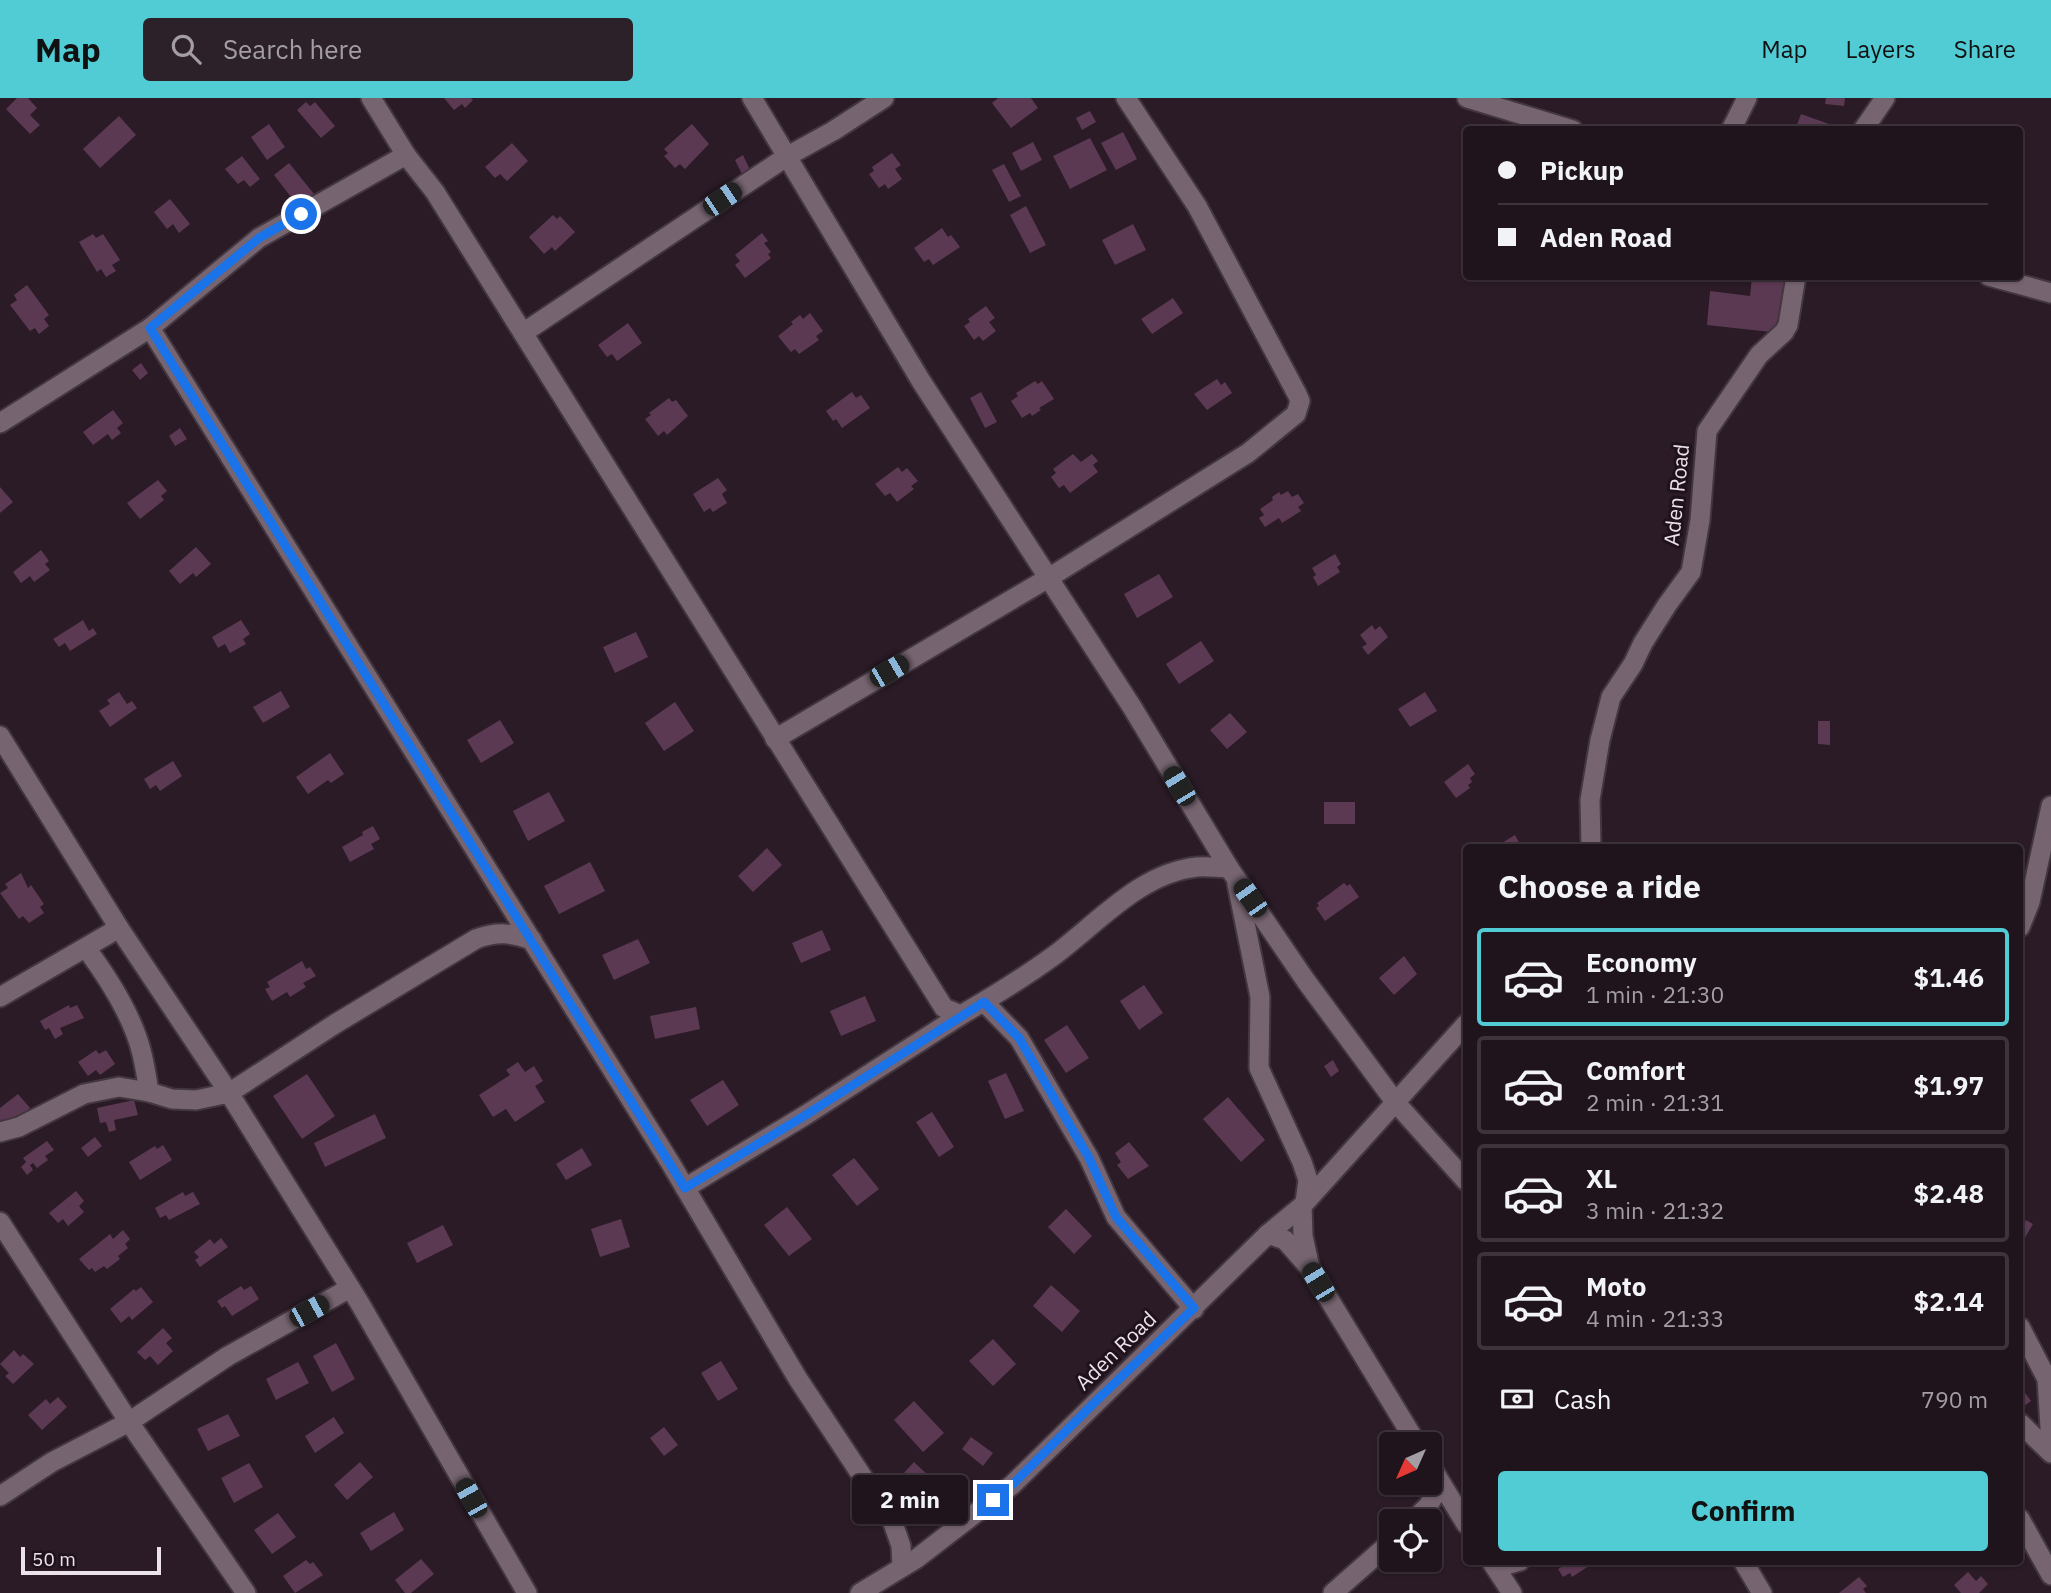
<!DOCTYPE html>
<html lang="en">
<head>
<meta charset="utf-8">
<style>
	:root { --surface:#20141c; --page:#2d2129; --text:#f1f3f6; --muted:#a29ea3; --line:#3d333b; --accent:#51ccd4 }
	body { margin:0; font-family:"IBM Plex Sans",sans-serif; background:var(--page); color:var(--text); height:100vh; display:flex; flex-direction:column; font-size:26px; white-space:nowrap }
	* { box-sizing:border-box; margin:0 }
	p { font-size:23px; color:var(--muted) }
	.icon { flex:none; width:38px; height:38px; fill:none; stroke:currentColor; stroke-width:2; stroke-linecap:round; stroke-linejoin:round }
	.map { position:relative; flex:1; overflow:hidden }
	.sheet { position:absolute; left:1463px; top:746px; width:560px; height:721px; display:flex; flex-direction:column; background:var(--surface); border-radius:7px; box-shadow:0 2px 5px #0004,0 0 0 2px var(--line) }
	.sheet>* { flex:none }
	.top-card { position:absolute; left:1463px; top:28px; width:560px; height:154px; border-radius:7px; box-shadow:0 2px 5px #0004,0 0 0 2px var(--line); display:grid; align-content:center; height:154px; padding:0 35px; background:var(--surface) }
	.needle { width:46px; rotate:225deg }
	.fabs { position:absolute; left:1379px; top:1334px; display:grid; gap:14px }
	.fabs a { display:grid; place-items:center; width:63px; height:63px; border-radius:7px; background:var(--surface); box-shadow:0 2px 5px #0004,0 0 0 2px var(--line); font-size:35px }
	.scale { position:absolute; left:21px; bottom:18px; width:140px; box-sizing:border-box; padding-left:7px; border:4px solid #ece2e9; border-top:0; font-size:19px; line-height:24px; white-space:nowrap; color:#ece2e9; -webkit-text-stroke:5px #20121c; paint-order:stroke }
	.end { position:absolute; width:32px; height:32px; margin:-16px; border:9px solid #1a73e8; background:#fff; box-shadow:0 0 0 4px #fff }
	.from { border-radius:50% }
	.bubble { position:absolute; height:49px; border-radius:7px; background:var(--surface); box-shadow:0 2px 5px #0004,0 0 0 2px var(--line); font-size:23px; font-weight:700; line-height:49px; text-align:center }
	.car { position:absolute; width:21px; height:42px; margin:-21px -10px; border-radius:9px; box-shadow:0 0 5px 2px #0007; background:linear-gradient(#222 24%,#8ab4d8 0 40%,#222 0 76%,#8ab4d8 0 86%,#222 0) }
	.top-card b { display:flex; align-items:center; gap:24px; height:66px; font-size:26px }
	.top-card b+b { border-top:2px solid var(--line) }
	.top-card i { width:18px; height:18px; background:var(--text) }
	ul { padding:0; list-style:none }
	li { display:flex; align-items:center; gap:21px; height:98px; margin:0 14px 10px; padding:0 21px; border:4px solid var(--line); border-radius:7px }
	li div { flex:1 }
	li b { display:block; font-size:26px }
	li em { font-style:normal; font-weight:700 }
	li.on { border-color:var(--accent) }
	li>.icon { width:63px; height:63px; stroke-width:1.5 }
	h2 { padding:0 35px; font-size:32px; line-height:84px }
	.pay { display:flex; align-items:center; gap:18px; height:77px; padding:0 35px; font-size:26px }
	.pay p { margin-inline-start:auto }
	.primary-button { display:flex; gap:14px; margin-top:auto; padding:14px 35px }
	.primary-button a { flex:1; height:80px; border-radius:7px; background:var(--accent); color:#111; font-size:28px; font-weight:700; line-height:80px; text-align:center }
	header { display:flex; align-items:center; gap:42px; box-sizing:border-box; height:98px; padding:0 35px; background:var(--accent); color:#111 }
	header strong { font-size:33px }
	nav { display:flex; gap:38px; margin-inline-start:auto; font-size:24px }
	.search { width:490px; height:63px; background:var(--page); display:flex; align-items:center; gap:18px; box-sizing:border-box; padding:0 24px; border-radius:7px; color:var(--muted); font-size:26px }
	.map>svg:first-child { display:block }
	.building { fill:#5c3953 }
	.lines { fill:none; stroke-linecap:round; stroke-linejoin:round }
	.minor-casing { stroke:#42363f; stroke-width:23 }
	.minor { stroke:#766470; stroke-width:19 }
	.route { stroke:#1a73e8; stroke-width:9 }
	.labels { text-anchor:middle; stroke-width:6; stroke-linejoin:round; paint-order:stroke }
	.street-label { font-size:21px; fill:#ece2e9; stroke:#20121c }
</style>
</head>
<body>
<header>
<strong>Map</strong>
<div class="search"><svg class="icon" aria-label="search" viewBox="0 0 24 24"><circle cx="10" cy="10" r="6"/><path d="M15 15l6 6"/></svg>Search here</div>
<nav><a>Map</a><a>Layers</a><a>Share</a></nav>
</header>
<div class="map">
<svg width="2051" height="1495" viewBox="0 0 2051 1495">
	<rect width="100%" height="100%" fill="#2a1b26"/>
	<g class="building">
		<path d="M17 0H28L37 10 30 17 40 27 30 36 6 11Z"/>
		<path d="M444 0H471L473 2 465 10 462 6 454 12Z"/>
		<path d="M998 0H1031L1038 10 1011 30 992 5Z"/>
		<path d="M1826 0H1845L1844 8 1825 6Z"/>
		<path d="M306 4 310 8 315 4 335 28 321 40 297 12Z"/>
		<path d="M1090 13 1096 24 1082 32 1076 20Z"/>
		<path d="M1801 16 1843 31V32H1795Z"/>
		<path d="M119 18 136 37 100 70 83 51Z"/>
		<path d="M269 26 285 49 267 62 251 39Z"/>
		<path d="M692 26 709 46 685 71 680 66 675 70 664 58 668 55 664 51Z"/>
		<path d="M1123 34 1137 61 1116 72 1101 45Z"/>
		<path d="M1090 40 1107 72 1070 91 1053 58Z"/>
		<path d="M1033 44 1042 62 1021 73 1012 55Z"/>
		<path d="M512 45 528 63 507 83 500 76 495 80 485 69Z"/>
		<path d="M892 55 901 67 895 71 902 81 888 91 885 86 879 90 869 76 874 73 872 69Z"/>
		<path d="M743 57 750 72 742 76 735 62Z"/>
		<path d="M242 58 260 81 250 89 244 82 238 86 225 71Z"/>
		<path d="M289 65 314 96 298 108 274 77Z"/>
		<path d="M1004 66 1021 98 1009 104 992 72Z"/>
		<path d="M170 101 190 126 179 135 173 126 167 131 154 114Z"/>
		<path d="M1026 108 1046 147 1030 155 1010 117Z"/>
		<path d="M553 117 557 121 560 118 575 134 555 153 552 149 544 156 529 139Z"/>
		<path d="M1133 126 1146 152 1115 167 1102 142Z"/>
		<path d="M942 130 948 139 951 137 960 149 933 167 929 161 924 164 914 150Z"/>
		<path d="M762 135 768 143 764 145 771 154 768 156 771 160 745 180 735 167 740 163 735 157Z"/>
		<path d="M93 136 96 140 103 136 120 162 112 167 116 173 106 179 101 171 97 174 79 144Z"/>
		<path d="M1761 178 1787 182 1780 235 1707 227 1710 193 1750 198 1752 179Z"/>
		<path d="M27 187 49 217 44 221 49 228 39 236 35 230 30 233 10 207 17 202 14 197Z"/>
		<path d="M1173 200 1183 215 1152 236 1141 221Z"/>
		<path d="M986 208 995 220 989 224 996 233 983 243 979 238 974 242 964 228 970 224 968 221Z"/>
		<path d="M810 215 823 233 816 238 819 242 799 256 795 251 791 254 778 238 793 226 791 224 800 217 803 221Z"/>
		<path d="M628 225 642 245 617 263 612 256 607 259 598 247Z"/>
		<path d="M141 265 148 275 140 282 132 272Z"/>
		<path d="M1217 281 1221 287 1225 284 1232 295 1207 312 1194 296Z"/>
		<path d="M1035 283 1038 286 1042 283 1054 301 1039 310 1041 312 1032 318 1030 315 1022 320 1011 303 1018 298 1016 295Z"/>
		<path d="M852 294 856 300 861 297 870 310 842 330 836 321 833 323 826 313Z"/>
		<path d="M981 294 997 324 985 330 970 300Z"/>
		<path d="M669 300 672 304 676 302 688 318 667 337 664 333 658 338 645 321 651 317 649 315Z"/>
		<path d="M113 312 123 325 117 330 121 335 112 342 108 336 93 347 83 334Z"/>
		<path d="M180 330 187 341 175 348 169 338Z"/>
		<path d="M1073 356 1081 364 1092 356 1098 363 1093 367 1098 374 1070 395 1064 387 1059 390 1051 379 1056 375 1053 371Z"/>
		<path d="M898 369 902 374 907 370 918 383 911 388 914 391 897 404 890 395 885 398 875 386Z"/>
		<path d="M718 380 727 392 722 396 727 405 713 414 710 410 704 414 693 396Z"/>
		<path d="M158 382 167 393 161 398 164 402 140 421 127 405Z"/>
		<path d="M0 389 13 404 0 415Z"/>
		<path d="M1288 393 1292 399 1298 396 1304 405 1298 409 1301 413 1282 425 1279 420 1265 429 1259 420 1264 417 1260 411 1273 402 1272 399 1279 394 1281 397Z"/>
		<path d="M196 449 211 466 196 479 193 475 180 486 169 473Z"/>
		<path d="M41 452 49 463 45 466 50 472 34 484 30 478 21 485 13 474Z"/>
		<path d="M1335 456 1341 466 1337 469 1340 474 1318 488 1313 479 1316 477 1312 470Z"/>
		<path d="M1159 476 1173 499 1137 520 1124 496Z"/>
		<path d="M83 522 89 533 93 530 97 536 70 553 65 545 59 549 53 541Z"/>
		<path d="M241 522 250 536 243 541 246 546 230 555 225 546 218 550 212 539Z"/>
		<path d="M1372 527 1375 532 1380 528 1388 539 1368 557 1362 549 1367 546 1360 537Z"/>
		<path d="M636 534 648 559 615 575 603 549Z"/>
		<path d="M1201 543 1214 563 1179 586 1166 566Z"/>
		<path d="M281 593 290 609 263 625 253 609Z"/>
		<path d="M119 594 127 606 132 603 137 610 110 629 99 613 110 606 107 602Z"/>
		<path d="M1425 594 1437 613 1410 629 1398 611Z"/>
		<path d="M675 604 694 633 664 653 645 625Z"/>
		<path d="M1230 615 1247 634 1227 651 1210 632Z"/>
		<path d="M500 622 514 645 481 665 467 642Z"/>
		<path d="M1818 623H1830V647L1818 646Z"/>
		<path d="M330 655 344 676 331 685 328 682 308 696 296 679Z"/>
		<path d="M173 663 182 678 160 693 156 687 150 691 144 681Z"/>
		<path d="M1468 666 1475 676 1470 680 1472 684 1468 687 1470 690 1456 700 1444 684Z"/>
		<path d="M549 694 565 723 528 743 513 713Z"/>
		<rect x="1324" y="704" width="31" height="22"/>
		<path d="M373 728 380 741 371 746 374 751 350 764 342 749 363 737 362 734Z"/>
		<path d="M1515 737 1521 748 1495 749Z"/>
		<path d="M767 750 782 767 753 794 738 778Z"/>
		<path d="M590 764 605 793 559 816 544 788Z"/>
		<path d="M21 775 28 790 31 787 44 806 40 809 44 815 29 825 23 818 19 821 0 795 8 790 5 786Z"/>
		<path d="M1344 785 1347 788 1350 786 1359 799 1325 823 1316 810 1319 808 1317 805Z"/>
		<path d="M822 832 831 852 801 865 792 845Z"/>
		<path d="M638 841 650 865 614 882 602 857Z"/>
		<path d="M1404 858 1417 876 1394 897 1379 880Z"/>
		<path d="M302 863 306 871 310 869 316 878 303 885 306 889 290 899 287 894 272 903 265 891 270 889 267 884Z"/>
		<path d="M1144 887 1163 915 1139 932 1120 903Z"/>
		<path d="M865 898 876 923 841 938 830 913Z"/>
		<path d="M69 907 70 910 77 907 84 920 60 930 63 936 55 941 49 930 45 932 40 923Z"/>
		<path d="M696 909 700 931 655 941 650 918Z"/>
		<path d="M1067 927 1089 960 1066 975 1044 942Z"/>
		<path d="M96 952 99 956 106 952 115 966 100 977 96 972 88 978 78 964Z"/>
		<path d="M1333 962 1339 973 1331 979 1324 968Z"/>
		<path d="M518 964 525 974 534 968 543 983 535 988 545 1004 515 1024 506 1011 493 1019 479 997 510 977 506 972Z"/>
		<path d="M1006 975 1024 1013 1005 1021 988 983Z"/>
		<path d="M307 976 335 1018 302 1041 273 998Z"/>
		<path d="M723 982 739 1007 707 1028 690 1002Z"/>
		<path d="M18 996 30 1010 8 1028 0 1030V1010Z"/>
		<path d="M1228 999 1265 1042 1241 1064 1203 1021Z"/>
		<path d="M134 1002 138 1017 114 1022 116 1032 109 1034 106 1024 100 1025 97 1010Z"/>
		<path d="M932 1014 954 1049 939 1059 916 1024Z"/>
		<path d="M375 1016 386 1040 325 1069 314 1045Z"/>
		<path d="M95 1039 102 1048 88 1059 81 1050Z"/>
		<path d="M47 1043 54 1052 45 1058 48 1062 37 1070 33 1065 30 1067 33 1072 27 1077 21 1069 26 1064 23 1060Z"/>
		<path d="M1129 1044 1149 1068 1128 1081 1117 1067 1121 1064 1115 1055Z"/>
		<path d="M163 1047 172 1062 140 1082 129 1064 155 1048 157 1051Z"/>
		<path d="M582 1050 592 1067 566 1082 556 1066Z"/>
		<path d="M854 1060 879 1091 857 1108 832 1077Z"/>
		<path d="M76 1093 84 1103 79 1108 84 1114 68 1128 63 1121 58 1125 49 1115Z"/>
		<path d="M183 1094 185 1098 193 1094 200 1106 169 1122 166 1117 160 1120 155 1110Z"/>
		<path d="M787 1109 812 1141 789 1158 764 1127Z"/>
		<path d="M1066 1111 1092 1138 1074 1156 1048 1129Z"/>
		<path d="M621 1121 630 1149 600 1159 591 1131Z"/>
		<path d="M2026 1122 2033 1126 2020 1148V1133Z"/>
		<path d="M443 1127 453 1147 417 1165 407 1145Z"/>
		<path d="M123 1132 130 1141 125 1146 128 1150 118 1158 120 1161 107 1171 104 1168 95 1174 92 1170 89 1172 79 1161 110 1136 113 1141Z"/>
		<path d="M221 1140 228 1149 200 1169 195 1162 199 1159 194 1154 210 1141 214 1146Z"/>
		<path d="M1051 1187 1080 1213 1062 1234 1033 1208Z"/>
		<path d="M241 1188 244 1192 251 1188 259 1201 232 1218 225 1208 222 1210 217 1203Z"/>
		<path d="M141 1189 153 1204 132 1222 129 1218 121 1225 110 1211 134 1191 136 1193Z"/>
		<path d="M163 1230 172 1240 166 1245 173 1253 158 1267 150 1258 145 1262 137 1254Z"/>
		<path d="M993 1241 1016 1266 993 1288 969 1263Z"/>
		<path d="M336 1245 355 1281 332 1294 313 1258Z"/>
		<path d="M14 1252 20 1259 23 1256 34 1266 13 1286 5 1278 9 1275 0 1266Z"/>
		<path d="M721 1263 738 1291 718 1303 701 1275Z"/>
		<path d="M298 1264 309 1285 276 1302 266 1281Z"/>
		<path d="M2020 1288 2031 1303 2020 1311Z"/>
		<path d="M58 1299 67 1309 42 1332 28 1317 46 1301 50 1306Z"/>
		<path d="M914 1303 944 1335 923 1354 894 1322Z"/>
		<path d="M228 1316 240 1338 208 1353 197 1331Z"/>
		<path d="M334 1319 344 1335 315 1355 305 1338Z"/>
		<path d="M664 1329 678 1347 664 1358 650 1340Z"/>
		<path d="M971 1339 993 1355 983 1368 962 1351Z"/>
		<path d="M360 1364 373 1379 347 1402 334 1387Z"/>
		<path d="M914 1364 933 1382 911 1405 893 1387Z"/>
		<path d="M249 1365 263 1389 234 1405 221 1380Z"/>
		<path d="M394 1414 404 1432 371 1453 360 1435Z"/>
		<path d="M278 1415 296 1439 272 1456 254 1432Z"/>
		<path d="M421 1461 434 1476 411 1495H405L395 1482Z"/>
		<path d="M306 1462 310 1466 313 1464 323 1477 295 1495 283 1478Z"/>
		<path d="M1560 1463H1590L1592 1466 1572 1479 1570 1475 1563 1479 1558 1471 1563 1468Z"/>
		<path d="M1968 1474 1976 1483 1981 1478 1988 1486 1979 1495H1961L1954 1487Z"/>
		<path d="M1859 1479 1867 1488 1863 1491 1866 1495H1839Z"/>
	</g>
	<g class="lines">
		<g class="minor-casing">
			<g id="minor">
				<path d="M371 0 406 57 435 94 944 910 961 917C992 899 1023 880 1052 859 1096 827 1139 775 1197 769 1207 768 1219 770 1229 770"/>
				<path d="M752 0 921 283 1132 609 1229 770 1306 883 1396 1005 1466 1083"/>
				<path d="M1467 0 1573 32"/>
				<path d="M1731 32 1747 0"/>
				<path d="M1863 32 1885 0"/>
				<path d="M1989 178 2051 195"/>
				<path d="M150 230 671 1066 798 1281 893 1425 901 1448 902 1469"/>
				<path d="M523 235 786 59 833 33 884 0"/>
				<path d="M0 325 150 230 259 140 406 57"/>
				<path d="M0 638 119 830 229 995 359 1204 527 1495"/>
				<path d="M775 641 1050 479 1248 355 1296 316 1300 303 1297 296 1197 108 1126 0"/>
				<path d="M1591 749 1590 702 1600 642 1611 599 1633 566 1643 545 1667 507 1691 474 1700 422 1707 333 1759 257 1784 234 1788 227 1796 178"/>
				<path d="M1237 786 1260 899 1259 970 1302 1064 1308 1082 1305 1104"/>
				<path d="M2020 829 2030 804 2051 708"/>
				<path d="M86 850C109 881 133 918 142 956 145 968 147 981 149 994"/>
				<path d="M0 899 119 830"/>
				<path d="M984 904 1019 940 1089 1060 1116 1119 1194 1211"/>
				<path d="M0 1034 19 1029 84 996 119 989 149 994 172 1001 196 1002 229 995 335 926 476 841C498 833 511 835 532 842"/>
				<path d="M685 1090 804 1018 961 917"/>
				<path d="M1302 1108 1303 1138 1310 1170 1417 1346"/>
				<path d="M0 1124 129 1324 246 1495"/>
				<path d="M1268 1136 1285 1142 1307 1167"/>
				<path d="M2020 1229 2047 1281 2051 1346"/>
				<path d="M2020 1325 2051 1355"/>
				<path d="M1430 1367 1466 1426"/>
				<path d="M0 1398 52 1364 129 1324 228 1258 350 1190"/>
				<path d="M2020 1421 2051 1477"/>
				<path d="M1413 1423 1428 1408 1441 1386"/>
				<path d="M1491 1463 1512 1495"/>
				<path d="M1743 1463 1762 1495"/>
				<path d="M1496 1470 1520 1463"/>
				<path d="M860 1495 916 1461 1012 1387 1268 1136 1302 1108 1466 926"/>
				<path d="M1333 1495 1391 1444"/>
			</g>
		</g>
		<use href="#minor" class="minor"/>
	</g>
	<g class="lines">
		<path class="route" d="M301 116 259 140 150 230 685 1090 804 1018 984 904 1019 940 1089 1060 1116 1119 1194 1210 1098 1301 1012 1387 993 1402"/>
	</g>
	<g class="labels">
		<g class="street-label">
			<text transform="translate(1677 397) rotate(-84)" y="7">Aden Road</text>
			<text transform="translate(1116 1253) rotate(-44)" y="7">Aden Road</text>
		</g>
	</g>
</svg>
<div class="fabs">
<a><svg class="needle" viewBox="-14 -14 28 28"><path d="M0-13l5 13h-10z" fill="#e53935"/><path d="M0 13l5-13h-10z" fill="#a29ea3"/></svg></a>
<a><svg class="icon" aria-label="locate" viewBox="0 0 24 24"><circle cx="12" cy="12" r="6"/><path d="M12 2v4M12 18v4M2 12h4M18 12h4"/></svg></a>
</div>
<div class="scale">50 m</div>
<i class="end from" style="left:301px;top:116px"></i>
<i class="end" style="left:993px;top:1402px"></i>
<div class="bubble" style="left:852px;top:1377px;width:116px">2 min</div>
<i class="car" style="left:722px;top:101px;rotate:56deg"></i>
<i class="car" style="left:889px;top:573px;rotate:60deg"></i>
<i class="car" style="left:1179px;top:688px;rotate:329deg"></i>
<i class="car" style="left:1250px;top:800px;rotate:325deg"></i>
<i class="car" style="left:1318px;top:1184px;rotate:329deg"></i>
<i class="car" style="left:309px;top:1213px;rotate:61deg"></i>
<i class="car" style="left:471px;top:1400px;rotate:331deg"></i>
<div class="top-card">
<b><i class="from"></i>Pickup</b>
<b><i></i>Aden Road</b>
</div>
<section class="sheet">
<h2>Choose a ride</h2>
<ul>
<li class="on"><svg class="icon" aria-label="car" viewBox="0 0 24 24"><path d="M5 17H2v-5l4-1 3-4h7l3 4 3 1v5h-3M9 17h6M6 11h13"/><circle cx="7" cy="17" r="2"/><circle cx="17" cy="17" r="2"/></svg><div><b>Economy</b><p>1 min · 21:30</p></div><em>$1.46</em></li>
<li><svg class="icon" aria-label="car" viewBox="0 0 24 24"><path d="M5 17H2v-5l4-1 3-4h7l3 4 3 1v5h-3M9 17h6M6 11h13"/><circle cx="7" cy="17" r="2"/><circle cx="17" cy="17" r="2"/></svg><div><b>Comfort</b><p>2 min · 21:31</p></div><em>$1.97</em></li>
<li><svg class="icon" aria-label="car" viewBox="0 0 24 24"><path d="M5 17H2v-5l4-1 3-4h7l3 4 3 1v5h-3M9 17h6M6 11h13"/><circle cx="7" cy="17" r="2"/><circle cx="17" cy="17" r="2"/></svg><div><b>XL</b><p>3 min · 21:32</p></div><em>$2.48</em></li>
<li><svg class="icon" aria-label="car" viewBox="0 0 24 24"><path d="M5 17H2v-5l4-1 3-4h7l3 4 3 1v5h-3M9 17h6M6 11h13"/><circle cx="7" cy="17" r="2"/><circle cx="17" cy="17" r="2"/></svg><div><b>Moto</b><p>4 min · 21:33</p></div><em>$2.14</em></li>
</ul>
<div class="pay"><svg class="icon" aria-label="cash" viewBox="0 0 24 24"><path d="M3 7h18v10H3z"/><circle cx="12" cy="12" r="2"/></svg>Cash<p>790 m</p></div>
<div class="primary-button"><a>Confirm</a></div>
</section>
</div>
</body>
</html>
